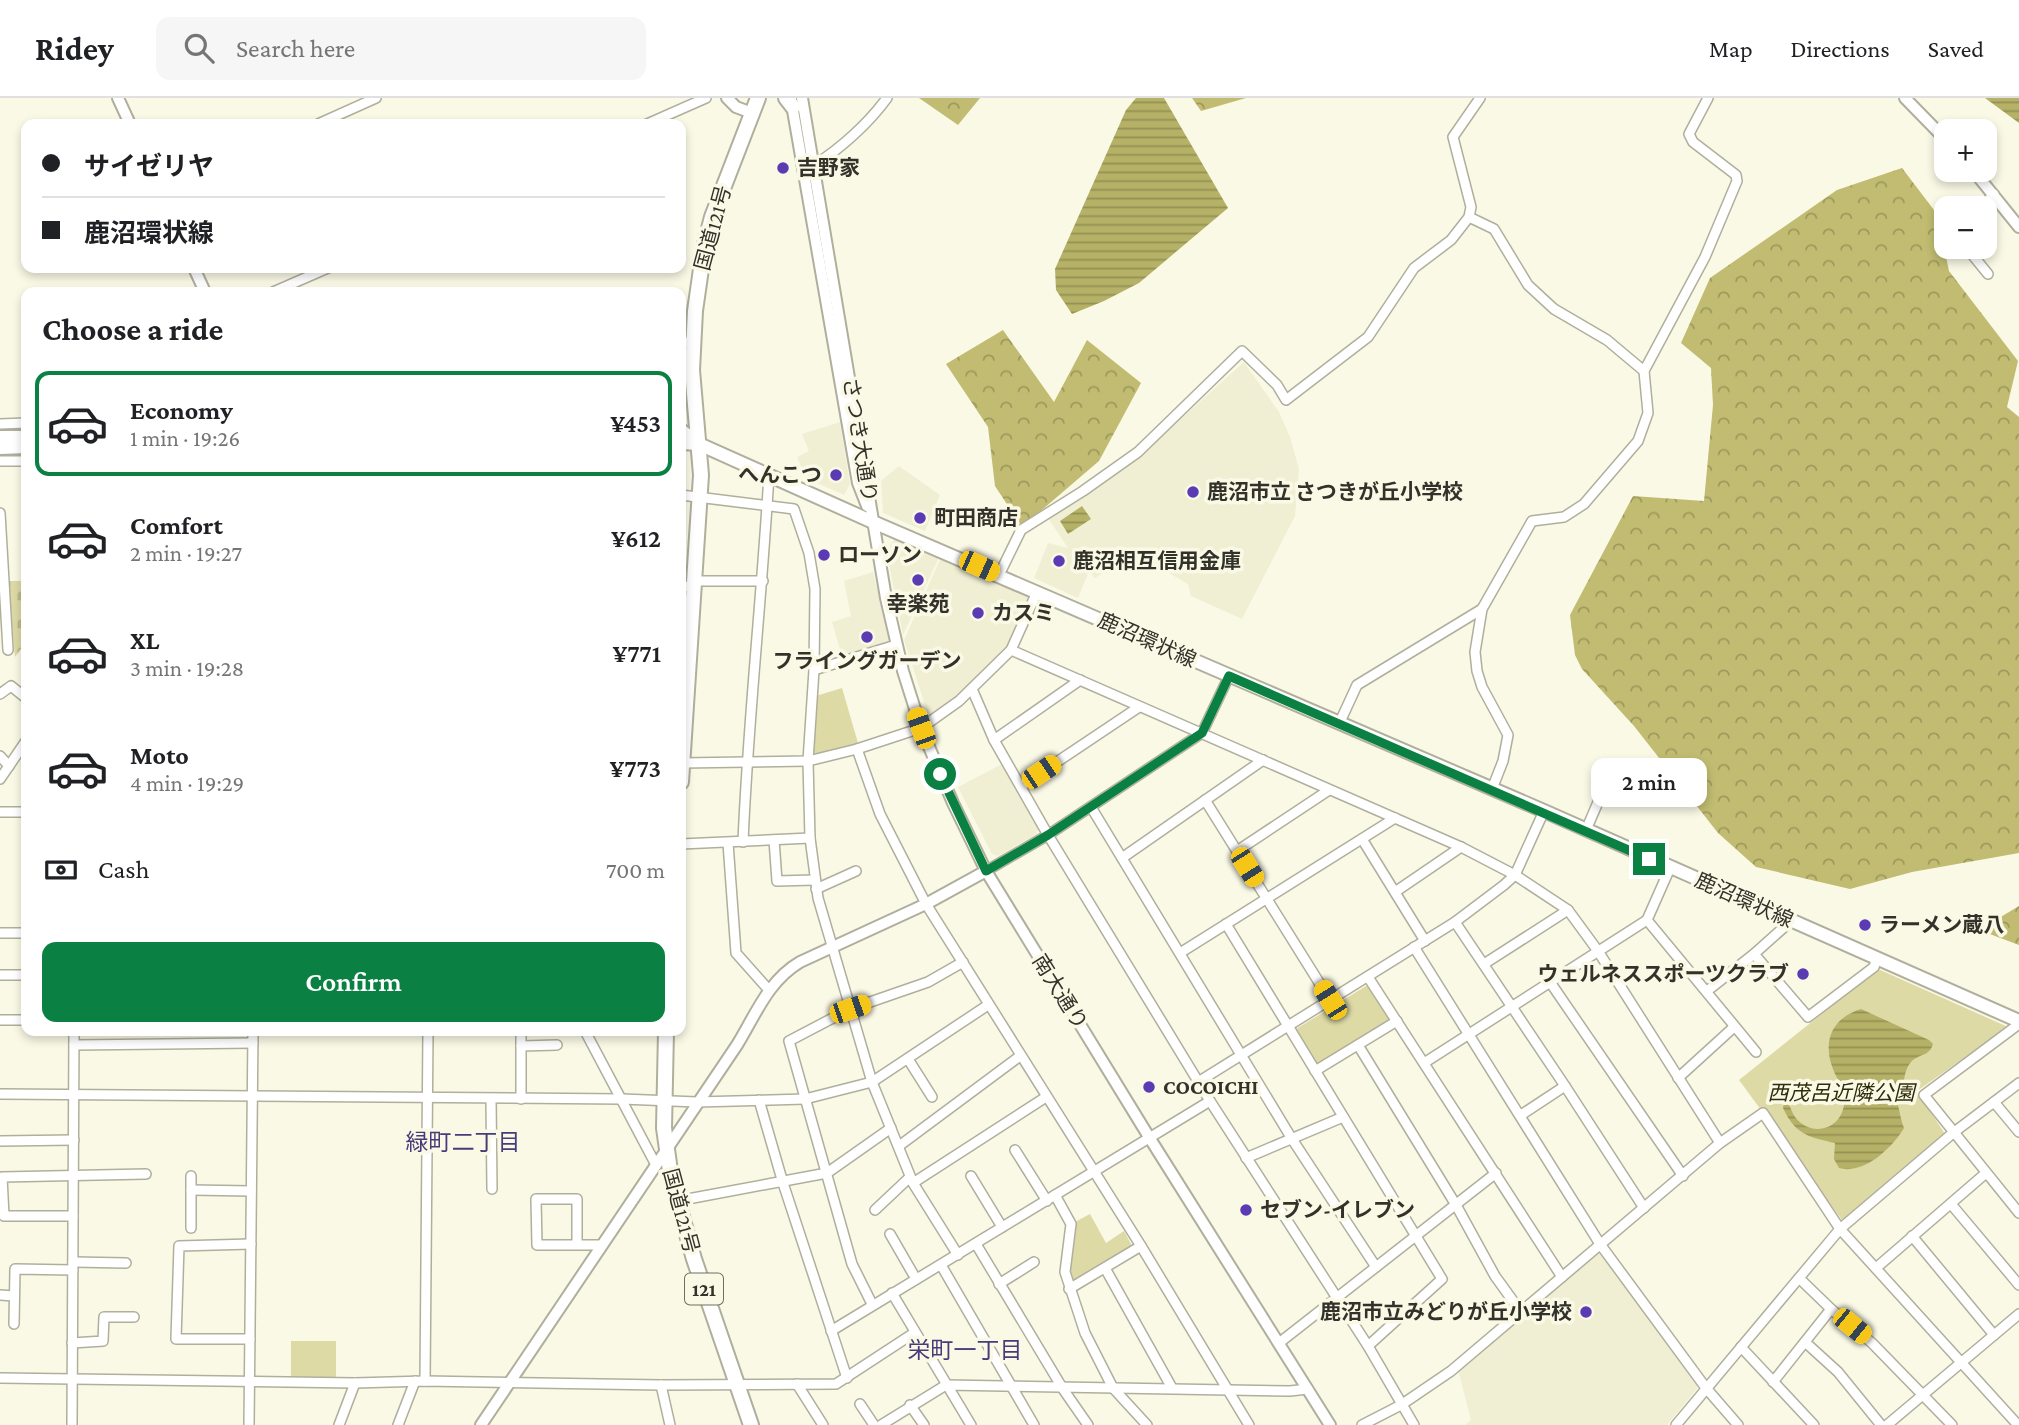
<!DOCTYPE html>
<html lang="en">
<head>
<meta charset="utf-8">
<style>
	:root { --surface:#fff; --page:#f6f6f6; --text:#202124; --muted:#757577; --line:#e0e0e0; --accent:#0b8043 }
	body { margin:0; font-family:"Crimson Pro","Noto Sans JP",serif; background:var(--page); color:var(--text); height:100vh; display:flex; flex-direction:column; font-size:26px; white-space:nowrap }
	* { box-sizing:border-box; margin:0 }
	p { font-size:23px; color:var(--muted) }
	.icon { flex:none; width:38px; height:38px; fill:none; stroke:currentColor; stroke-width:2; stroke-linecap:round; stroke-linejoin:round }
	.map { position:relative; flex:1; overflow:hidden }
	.drawer { position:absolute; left:21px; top:189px; width:665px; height:749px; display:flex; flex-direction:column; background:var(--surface); border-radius:14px; box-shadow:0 4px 10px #0003 }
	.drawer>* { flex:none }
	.banner { position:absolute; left:21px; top:21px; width:665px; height:154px; border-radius:14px; box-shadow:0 4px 10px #0003; display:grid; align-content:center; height:154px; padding:0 21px; background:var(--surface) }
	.tools { position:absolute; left:1934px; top:21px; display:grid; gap:14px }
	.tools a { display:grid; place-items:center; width:63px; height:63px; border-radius:14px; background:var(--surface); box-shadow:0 4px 10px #0003; font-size:35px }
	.end { position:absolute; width:32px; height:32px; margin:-16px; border:9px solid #0b8043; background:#fff; box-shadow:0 0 0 4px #fff }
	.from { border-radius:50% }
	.bubble { position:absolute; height:49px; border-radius:14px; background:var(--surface); box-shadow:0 4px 10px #0003; font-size:23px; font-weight:600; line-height:49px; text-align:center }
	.car { position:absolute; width:21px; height:42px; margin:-21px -10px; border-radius:9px; box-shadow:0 0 5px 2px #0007; background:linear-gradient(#f5c518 24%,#345 0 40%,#f5c518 0 76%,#345 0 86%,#f5c518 0) }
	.banner b { display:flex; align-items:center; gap:24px; height:66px; font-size:26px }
	.banner b+b { border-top:2px solid var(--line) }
	.banner i { width:18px; height:18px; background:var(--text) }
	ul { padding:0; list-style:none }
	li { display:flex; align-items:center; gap:21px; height:105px; margin:0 14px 10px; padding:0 7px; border:4px solid transparent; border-radius:14px }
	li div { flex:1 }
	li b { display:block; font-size:26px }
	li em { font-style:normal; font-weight:600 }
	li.selected { border-color:var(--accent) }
	li>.icon { width:63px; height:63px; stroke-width:1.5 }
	h2 { padding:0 21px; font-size:32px; line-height:84px }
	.pay { display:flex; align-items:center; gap:18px; height:77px; padding:0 21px; font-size:26px }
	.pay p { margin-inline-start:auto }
	.button { display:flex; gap:14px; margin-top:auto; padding:14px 21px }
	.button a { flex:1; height:80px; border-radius:14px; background:var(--accent); color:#fff; font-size:28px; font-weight:600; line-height:80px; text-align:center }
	header { display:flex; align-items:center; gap:42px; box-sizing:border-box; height:98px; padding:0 35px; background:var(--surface); border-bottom:2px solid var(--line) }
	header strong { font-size:33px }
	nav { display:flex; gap:38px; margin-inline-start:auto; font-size:24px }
	.search { width:490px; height:63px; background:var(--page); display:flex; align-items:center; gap:18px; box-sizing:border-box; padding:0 24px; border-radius:14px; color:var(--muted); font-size:26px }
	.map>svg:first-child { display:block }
	.built { fill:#f0efd4 }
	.green { fill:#dddaa6 }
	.forest { fill:url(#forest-crowns) }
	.cemetery { fill:url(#cemetery-stones) }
	.water { fill:url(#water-rules) }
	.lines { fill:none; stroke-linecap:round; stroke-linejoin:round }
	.minor-casing { stroke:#b0af9d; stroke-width:12 }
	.tertiary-casing { stroke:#b0af9d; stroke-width:14 }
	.secondary-casing { stroke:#b0af9d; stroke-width:16 }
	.trunk-casing { stroke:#b0af9d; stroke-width:18 }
	.minor { stroke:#fff; stroke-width:9 }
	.tertiary { stroke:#fff; stroke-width:10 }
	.secondary { stroke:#fff; stroke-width:12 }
	.trunk { stroke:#fff; stroke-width:14 }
	.route { stroke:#0b8043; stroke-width:9 }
	.poi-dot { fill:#5a3bb3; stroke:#faf9e6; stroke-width:2.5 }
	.labels { text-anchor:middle; stroke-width:7; stroke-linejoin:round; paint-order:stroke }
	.shield { fill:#faf9e6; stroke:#6e6e62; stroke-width:2 }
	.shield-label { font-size:19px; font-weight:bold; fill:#32322a }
	.poi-label { font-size:21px; font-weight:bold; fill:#32322a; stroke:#faf9e6; text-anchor:start }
	.street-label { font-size:21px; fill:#32322a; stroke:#faf9e6 }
	.park-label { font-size:21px; font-style:italic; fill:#2e2c0a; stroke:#faf9e6 }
	.neighbourhood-label { font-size:23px; fill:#463c79; stroke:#faf9e6 }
</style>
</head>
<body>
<header>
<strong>Ridey</strong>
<div class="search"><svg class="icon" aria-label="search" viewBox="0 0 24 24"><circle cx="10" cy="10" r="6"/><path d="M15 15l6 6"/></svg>Search here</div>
<nav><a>Map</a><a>Directions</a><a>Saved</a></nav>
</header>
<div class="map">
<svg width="2019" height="1327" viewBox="0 0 2019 1327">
	<defs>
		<pattern id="forest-crowns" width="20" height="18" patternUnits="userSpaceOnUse" patternTransform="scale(1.75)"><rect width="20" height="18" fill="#c1bc71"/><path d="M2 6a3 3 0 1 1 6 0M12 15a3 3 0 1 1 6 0" fill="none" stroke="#9d995d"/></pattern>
		<pattern id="cemetery-stones" width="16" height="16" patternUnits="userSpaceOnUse" patternTransform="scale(1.75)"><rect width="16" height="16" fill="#dddaa6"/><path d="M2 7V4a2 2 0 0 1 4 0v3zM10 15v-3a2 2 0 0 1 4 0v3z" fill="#bebc8f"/></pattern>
		<pattern id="water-rules" width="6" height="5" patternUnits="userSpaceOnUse" patternTransform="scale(1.75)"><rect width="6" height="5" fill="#b5b166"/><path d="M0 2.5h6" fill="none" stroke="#949154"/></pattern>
	</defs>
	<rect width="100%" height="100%" fill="#faf9e6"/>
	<g class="built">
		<path d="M1244 264 1279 314 1290 339 1299 371 1295 418 1242 521 1191 498 1188 486 1134 455 1095 480 1070 453 1088 476 1078 500 1034 480 1048 445 1068 450 1048 420 1126 370Z"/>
		<path d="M840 324 850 386 844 397 806 380 797 359 809 353 802 336Z"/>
		<path d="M899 368 940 397 925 433 883 415 881 383Z"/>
		<path d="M896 439 940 457 903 537 888 462 890 447Z"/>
		<path d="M942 457 1033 497 1008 551 962 595 933 616H928L904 542Z"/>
		<path d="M873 474 890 546 843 562 832 524 851 518 844 483Z"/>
		<path d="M1002 666 1038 731 1037 736 998 758 992 756 958 689Z"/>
		<path d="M1598 1154 1603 1156 1697 1286V1291L1667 1327H1465L1471 1322 1458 1272Z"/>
	</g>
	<g class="green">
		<path d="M842 590 858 645 818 657 812 653 816 598Z"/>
		<path d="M1878 871 2008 929 1917 993 1945 1036 1842 1122 1739 982Z"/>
		<path d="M1366 888 1371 889 1390 919 1389 926 1318 968C1308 963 1295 942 1296 931Z"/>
		<path d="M1090 1116 1106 1145 1124 1133 1131 1146 1130 1151 1073 1185 1068 1182 1075 1124Z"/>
		<rect x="291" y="1243" width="45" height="38"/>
	</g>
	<g class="forest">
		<path d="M919 0H980L958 27Z"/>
		<path d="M1192 0H1246L1201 13Z"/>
		<path d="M1902 70 1937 116 1949 173 2018 263 2007 309 2019 319V755L1912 774 1850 791 1756 769 1718 735 1634 628 1582 571 1575 557 1570 517 1633 398 1704 403 1713 307 1711 270 1681 245 1710 180 1837 92Z"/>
		<path d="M1003 232 1054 304 1087 242 1141 285 1099 363 1022 429 995 388 988 329 946 266Z"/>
		<path d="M2019 808V847L1979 832Z"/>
	</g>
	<path class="cemetery" d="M8 483H26V544L15 559Z"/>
	<g class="water">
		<path d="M1136 0H1164L1228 110 1139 185 1104 203 1072 216 1056 192 1055 171 1126 12Z"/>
		<path d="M1985 0H2019V25Z"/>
		<path d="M1082 408 1091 421 1068 436 1060 423Z"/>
		<path d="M1861 911 1929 942 1933 946C1928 964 1909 950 1904 982L1890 992C1901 1007 1898 1014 1904 1030 1892 1050 1864 1077 1839 1070L1834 1061 1835 1045C1808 1039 1795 1036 1783 1010L1784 1004H1788C1790 1008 1792 1015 1795 1019 1810 1039 1840 1033 1844 1007 1846 992 1838 984 1833 971 1822 943 1832 920 1861 911Z"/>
	</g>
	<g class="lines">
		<g class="minor-casing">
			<g id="minor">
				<path d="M318 26 376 0"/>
				<path d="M647 26 706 0"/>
				<path d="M813 68C840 51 868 26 887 0"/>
				<path d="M1981 110 1994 96"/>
				<path d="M1469 119 1494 131 1528 187 1554 211 1607 242 1644 273"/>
				<path d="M1966 149 1988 176"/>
				<path d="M273 194 328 170"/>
				<path d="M681 247 692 242"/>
				<path d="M0 326 26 325"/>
				<path d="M0 363H26"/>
				<path d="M681 397 794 411 809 455 815 491 814 572 808 663 810 740 818 800 872 984 913 1085 958 1157"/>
				<path d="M0 415 8 552"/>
				<path d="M999 477 1021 432 1083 393 1138 354 1242 253 1277 287 1286 302 1368 239 1414 170 1451 142 1469 119 1471 109 1453 39 1480 0"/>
				<path d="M694 483H763"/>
				<path d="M681 488 694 489"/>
				<path d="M1011 552 1461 749 1515 777 1568 812 1598 853 1720 1045"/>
				<path d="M814 572 896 547"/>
				<path d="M972 591 994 642 1048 737 1210 1003 1368 1248 1414 1327"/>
				<path d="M0 596 11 588 26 600"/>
				<path d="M1339 626 1357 587 1482 511"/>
				<path d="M994 642 1080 582"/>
				<path d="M857 651 880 716 926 806 1141 1148 1249 1327"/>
				<path d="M0 658 9 668"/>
				<path d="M682 665 808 663 857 651 921 630 959 603 1011 552 1037 494"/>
				<path d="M0 681 26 643"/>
				<path d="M1021 688 1139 609"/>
				<path d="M1492 691 1503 663 1508 637 1482 589 1477 573 1475 554 1482 511 1532 423 1564 419 1584 406 1638 343 1648 315 1644 273 1705 159 1737 83 1736 77 1693 44 1689 36 1708 0"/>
				<path d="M1205 702 1330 902"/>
				<path d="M1091 709 1292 1041 1376 1169"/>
				<path d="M0 714H26"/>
				<path d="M1586 732 1611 674"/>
				<path d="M1362 741 1425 843"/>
				<path d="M774 742 777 783 814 782"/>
				<path d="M743 744C748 621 762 499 769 376"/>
				<path d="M728 745 736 855 768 891"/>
				<path d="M681 746 810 740"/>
				<path d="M1237 753 1329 692"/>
				<path d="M1122 760 1263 662"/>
				<path d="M986 773 1048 737 1202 635 1229 578"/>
				<path d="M816 791 856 773"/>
				<path d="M1395 794 1461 749"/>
				<path d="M1647 822 1756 954"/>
				<path d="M1455 824 1565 988 1644 1110"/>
				<path d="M1226 826 1442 1181 1368 1248"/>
				<path d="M0 835H26"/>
				<path d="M1414 849 1600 1146 1706 1290 1738 1327"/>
				<path d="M1180 855 1395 720"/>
				<path d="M1754 856 1808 919 1874 869 1877 860"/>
				<path d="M1484 866 1568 812"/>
				<path d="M0 877H26"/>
				<path d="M1368 879 1562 1179"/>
				<path d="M1550 884 1683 1078"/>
				<path d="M1707 893 1754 856 1791 823"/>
				<path d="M0 922H26"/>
				<path d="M2019 926 1924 997 2019 1115"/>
				<path d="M585 933 656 1067"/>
				<path d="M74 947 253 945"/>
				<path d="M1358 947 1456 1107 1495 1178 1521 1214"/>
				<path d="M521 948 557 947"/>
				<path d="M908 961 932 999"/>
				<path d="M1424 965 1647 822 1670 770"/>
				<path d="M1315 973 1397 923"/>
				<path d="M1678 980 1734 929"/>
				<path d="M1198 984 1455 824 1504 787 1515 777 1544 713"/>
				<path d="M0 996 622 1001 697 1004 805 1001 872 984 988 907"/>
				<path d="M491 1001 492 1091"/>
				<path d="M521 1001V933"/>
				<path d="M759 1002 783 1085 847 1280"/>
				<path d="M1994 1004 2019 1034"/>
				<path d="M1521 1017 1565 988"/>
				<path d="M0 1043 74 1042"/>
				<path d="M899 1048 1020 958"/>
				<path d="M1015 1052 1047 1103"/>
				<path d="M1246 1060 1343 1019"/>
				<path d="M971 1078 1002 1129"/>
				<path d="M913 1085 1046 999"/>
				<path d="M191 1092 251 1093"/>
				<path d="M1055 1097 1071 1126 1065 1174 1085 1235 1113 1290 1147 1327"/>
				<path d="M677 1103 827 1075 891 1030"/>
				<path d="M1951 1106 2019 1187"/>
				<path d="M875 1112 910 1079"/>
				<path d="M73 1118H4L2 1079 146 1076"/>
				<path d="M191 1130V1078"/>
				<path d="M890 1136 916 1181"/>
				<path d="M1912 1138 1994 1237"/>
				<path d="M577 1146V1101H536L537 1147H601"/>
				<path d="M976 1146 1063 1291 1088 1327"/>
				<path d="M73 1164 126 1165"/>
				<path d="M941 1167 1034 1327"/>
				<path d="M1105 1170 1172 1290"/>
				<path d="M1876 1170 1986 1075"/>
				<path d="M1799 1180 1831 1211 1872 1245 1952 1327"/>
				<path d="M999 1186 1034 1164"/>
				<path d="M1069 1191 1141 1148"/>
				<path d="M892 1195 971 1327"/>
				<path d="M0 1197 14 1198"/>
				<path d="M872 1206 852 1166 789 943 850 911 928 884 963 864"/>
				<path d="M14 1226 15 1171 73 1172"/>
				<path d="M831 1233 1210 1003"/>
				<path d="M250 1241H176L179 1148 251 1146"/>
				<path d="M1805 1244 1838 1274 1881 1327"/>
				<path d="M72 1245 103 1243 104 1219H134"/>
				<path d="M1279 1245 1496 1075"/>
				<path d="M1741 1249 1814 1327"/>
				<path d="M0 1280 355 1285 425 1283 661 1287 836 1286 914 1235"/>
				<path d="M425 1283 428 933"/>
				<path d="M1773 1284 1831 1211"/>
				<path d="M797 1286 823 1327"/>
				<path d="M661 1287 670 1327"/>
				<path d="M860 1306 874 1327"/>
				<path d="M910 1307 924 1327"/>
				<path d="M72 1327 74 933"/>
				<path d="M249 1327 253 933"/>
				<path d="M339 1327 355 1285"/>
				<path d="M398 1327 415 1283"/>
				<path d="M881 1327 946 1287 1290 1293 1308 1291"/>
				<path d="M1362 1327 1401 1307 1451 1273 1720 1045 1763 1015 1840 1131 2018 1327"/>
				<path d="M1676 1327 1840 1131 1953 1035 2019 985"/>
				<path d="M1887 1327 2019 1216"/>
			</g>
		</g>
		<g class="tertiary-casing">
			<g id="tertiary">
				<path d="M118 0 130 26"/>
				<path d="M727 0 736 9 752 15"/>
				<path d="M802 0 886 500 903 573 921 630 953 705 986 773 1149 1039 1330 1327"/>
				<path d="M1905 0 1946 42"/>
				<path d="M791 1 858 385 867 408"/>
				<path d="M1973 72 2019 129"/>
				<path d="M194 170 205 194"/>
				<path d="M481 1327 737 947C756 916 768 883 800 864L926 806 986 773"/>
			</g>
		</g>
		<g class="secondary-casing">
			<g id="secondary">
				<path d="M681 332 699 346"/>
				<path d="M0 339H26"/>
				<path d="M681 345 699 346 873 424 1544 713 2019 923"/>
				<path d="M0 350 26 349"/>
			</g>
		</g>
		<g class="trunk-casing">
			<g id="trunk">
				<path d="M786 0 793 9"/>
				<path d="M681 684 701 377 692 272 695 213 704 150 712 119 758 0"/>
				<path d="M666 933 664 1030 671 1080 694 1161 751 1327"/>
			</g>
		</g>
		<use href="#minor" class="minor"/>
		<use href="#tertiary" class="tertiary"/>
		<use href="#secondary" class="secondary"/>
		<use href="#trunk" class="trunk"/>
	</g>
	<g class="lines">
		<path class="route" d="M940 676 986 773 1048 737 1202 635 1229 578 1649 761"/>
	</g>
	<g class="poi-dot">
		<circle cx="783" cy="70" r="7"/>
		<circle cx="836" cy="377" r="7"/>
		<circle cx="1193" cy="394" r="7"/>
		<circle cx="920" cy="420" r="7"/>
		<circle cx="824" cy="457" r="7"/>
		<circle cx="1059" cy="463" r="7"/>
		<circle cx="918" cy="482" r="7"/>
		<circle cx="978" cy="515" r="7"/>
		<circle cx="867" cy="539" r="7"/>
		<circle cx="1865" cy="827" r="7"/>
		<circle cx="1803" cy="876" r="7"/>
		<circle cx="1149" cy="989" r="7"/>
		<circle cx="1246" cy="1112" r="7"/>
		<circle cx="1586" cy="1214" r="7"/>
	</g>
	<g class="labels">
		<rect class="shield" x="685" y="1175.5" width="38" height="31" rx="5"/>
		<g class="shield-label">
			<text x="704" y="1198">121</text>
		</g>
		<g class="poi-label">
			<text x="797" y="77">吉野家</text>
			<text x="822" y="384" text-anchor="end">へんこつ</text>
			<text x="1207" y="401">鹿沼市立 さつきが丘小学校</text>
			<text x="934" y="427">町田商店</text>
			<text x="838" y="464">ローソン</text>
			<text x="1073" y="470">鹿沼相互信用金庫</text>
			<text x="918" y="513" text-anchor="middle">幸楽苑</text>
			<text x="992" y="522">カスミ</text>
			<text x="867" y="570" text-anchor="middle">フライングガーデン</text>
			<text x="1879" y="834">ラーメン蔵八</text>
			<text x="1789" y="883" text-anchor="end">ウェルネススポーツクラブ</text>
			<text x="1163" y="996">COCOICHI</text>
			<text x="1260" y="1119">セブン-イレブン</text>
			<text x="1572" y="1221" text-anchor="end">鹿沼市立みどりが丘小学校</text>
		</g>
		<g class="street-label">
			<text transform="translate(713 130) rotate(-75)" y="7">国道121号</text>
			<text transform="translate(860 342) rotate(81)" y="7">さつき大通り</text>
			<text transform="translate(1147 542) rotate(24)" y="7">鹿沼環状線</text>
			<text transform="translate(1744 802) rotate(24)" y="7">鹿沼環状線</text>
			<text transform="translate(1060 894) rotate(58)" y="7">南大通り</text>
			<text transform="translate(681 1113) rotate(75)" y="7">国道121号</text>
		</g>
		<g class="park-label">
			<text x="1841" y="1002">西茂呂近隣公園</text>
		</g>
		<g class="neighbourhood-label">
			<text x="463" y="1052">緑町二丁目</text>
			<text x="965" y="1260">栄町一丁目</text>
		</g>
	</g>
</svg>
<div class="tools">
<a>+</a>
<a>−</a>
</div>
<i class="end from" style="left:940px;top:676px"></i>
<i class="end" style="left:1649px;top:761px"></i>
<div class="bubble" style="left:1591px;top:660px;width:116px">2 min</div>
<i class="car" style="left:979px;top:468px;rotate:114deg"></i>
<i class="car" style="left:921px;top:630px;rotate:340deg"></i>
<i class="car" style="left:1041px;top:674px;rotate:56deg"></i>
<i class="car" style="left:1247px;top:769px;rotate:148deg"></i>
<i class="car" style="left:1330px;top:902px;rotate:328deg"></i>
<i class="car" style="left:850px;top:911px;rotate:71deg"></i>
<i class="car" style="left:1852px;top:1228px;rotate:129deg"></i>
<div class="banner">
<b><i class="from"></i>サイゼリヤ</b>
<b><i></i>鹿沼環状線</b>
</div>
<section class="drawer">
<h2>Choose a ride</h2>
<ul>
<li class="selected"><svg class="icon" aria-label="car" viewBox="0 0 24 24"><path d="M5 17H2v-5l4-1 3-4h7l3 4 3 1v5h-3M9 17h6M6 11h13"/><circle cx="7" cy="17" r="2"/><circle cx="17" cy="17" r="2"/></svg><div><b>Economy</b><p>1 min · 19:26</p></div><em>¥453</em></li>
<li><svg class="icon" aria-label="car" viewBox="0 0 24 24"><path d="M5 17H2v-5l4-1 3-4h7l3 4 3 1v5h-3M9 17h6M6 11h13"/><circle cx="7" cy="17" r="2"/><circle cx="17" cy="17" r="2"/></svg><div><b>Comfort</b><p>2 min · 19:27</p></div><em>¥612</em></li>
<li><svg class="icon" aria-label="car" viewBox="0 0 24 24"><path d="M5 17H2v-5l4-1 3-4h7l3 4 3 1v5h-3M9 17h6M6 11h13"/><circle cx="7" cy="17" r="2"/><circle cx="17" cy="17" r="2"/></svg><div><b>XL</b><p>3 min · 19:28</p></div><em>¥771</em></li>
<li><svg class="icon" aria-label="car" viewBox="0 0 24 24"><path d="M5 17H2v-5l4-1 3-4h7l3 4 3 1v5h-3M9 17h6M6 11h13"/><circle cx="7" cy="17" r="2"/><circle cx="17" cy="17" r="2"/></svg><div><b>Moto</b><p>4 min · 19:29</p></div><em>¥773</em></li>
</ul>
<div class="pay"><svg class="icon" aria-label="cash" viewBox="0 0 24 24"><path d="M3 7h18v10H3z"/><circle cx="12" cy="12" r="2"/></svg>Cash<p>700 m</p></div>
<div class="button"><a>Confirm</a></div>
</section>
</div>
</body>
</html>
